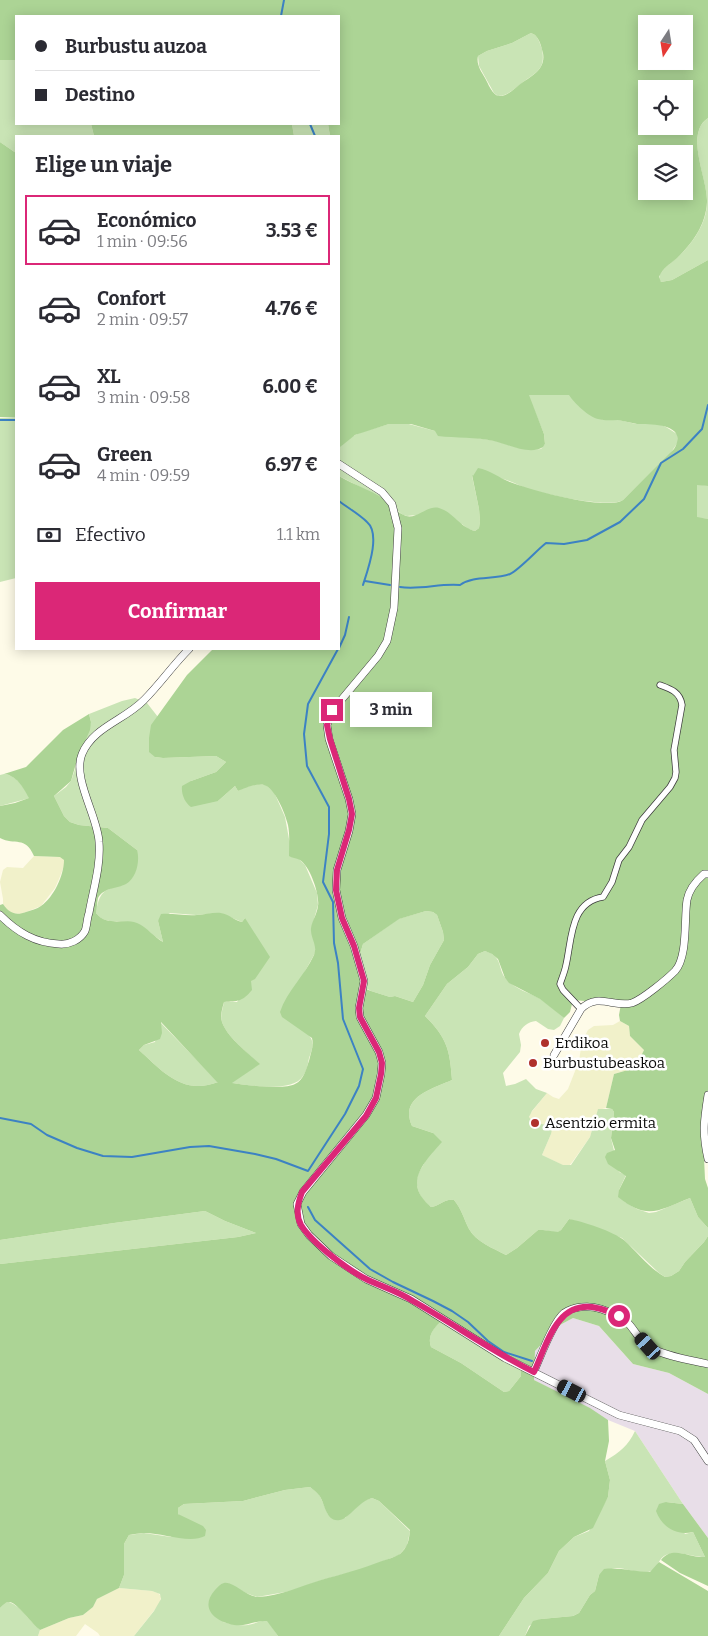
<!DOCTYPE html>
<html lang="es">
<head>
<meta charset="utf-8">
<style>
	:root { --surface:#fff; --page:#f2f2f3; --text:#2b2b33; --muted:#7c7c81; --line:#e1e1e2; --accent:#db2777 }
	body { margin:0; font-family:Bitter,serif; background:var(--page); color:var(--text); height:100vh; display:flex; flex-direction:column; font-size:19px; white-space:nowrap }
	* { box-sizing:border-box; margin:0 }
	p { font-size:16px; color:var(--muted) }
	.icon { flex:none; width:28px; height:28px; fill:none; stroke:currentColor; stroke-width:2; stroke-linecap:round; stroke-linejoin:round }
	.map { position:relative; flex:1; overflow:hidden }
	.sheet { position:absolute; left:15px; top:135px; width:325px; height:515px; display:flex; flex-direction:column; background:var(--surface); border-radius:0px; box-shadow:0 2px 12px #0003 }
	.sheet>* { flex:none }
	.guide { position:absolute; left:15px; top:15px; width:325px; height:110px; border-radius:0px; box-shadow:0 2px 12px #0003; display:grid; align-content:center; height:110px; padding:0 20px; background:var(--surface) }
	.needle { width:32px; rotate:192deg }
	.buttons { position:absolute; left:638px; top:15px; display:grid; gap:10px }
	.buttons a { display:grid; place-items:center; width:55px; height:55px; border-radius:0px; background:var(--surface); box-shadow:0 2px 12px #0003; font-size:25px }
	.end { position:absolute; width:22px; height:22px; margin:-11px; border:6px solid #db2777; background:#fff; box-shadow:0 0 0 2px #fff }
	.from { border-radius:50% }
	.bubble { position:absolute; height:35px; border-radius:0px; background:var(--surface); box-shadow:0 2px 12px #0003; font-size:16px; font-weight:700; line-height:35px; text-align:center }
	.car { position:absolute; width:15px; height:30px; margin:-15px -8px; border-radius:6px; box-shadow:0 0 4px 1px #0007; background:linear-gradient(#222 24%,#8ab4d8 0 40%,#222 0 76%,#8ab4d8 0 86%,#222 0) }
	.guide b { display:flex; align-items:center; gap:18px; height:48px; font-size:19px }
	.guide b+b { border-top:1px solid var(--line) }
	.guide i { width:12px; height:12px; background:var(--text) }
	ul { padding:0; list-style:none }
	li { display:flex; align-items:center; gap:15px; height:70px; margin:0 10px 8px; padding:0 10px; border:2px solid transparent; border-radius:0px }
	li div { flex:1 }
	li b { display:block; font-size:19px }
	li em { font-style:normal; font-weight:700 }
	li.current { border-color:var(--accent) }
	li>.icon { width:45px; height:45px; stroke-width:1.5 }
	h2 { padding:0 20px; font-size:22px; line-height:60px }
	.pay { display:flex; align-items:center; gap:12px; height:55px; padding:0 20px; font-size:19px }
	.pay p { margin-inline-start:auto }
	.action { display:flex; gap:10px; margin-top:auto; padding:10px 20px }
	.action a { flex:1; height:58px; border-radius:0px; background:var(--accent); color:#fff; font-size:20px; font-weight:700; line-height:58px; text-align:center }
	.map>svg:first-child { display:block }
	.industrial { fill:#e8dee8 }
	.farmland { fill:#f1f1ca }
	.green { fill:#c9e4b5 }
	.forest { fill:#acd495; fill-rule:evenodd }
	.lines { fill:none; stroke-linecap:round; stroke-linejoin:round }
	.stream { stroke:#3c82c3; stroke-width:2 }
	.minor-casing { stroke:#3d3d3d; stroke-width:7 }
	.tertiary-casing { stroke:#3d3d3d; stroke-width:8 }
	.minor { stroke:#fff; stroke-width:5.5 }
	.tertiary { stroke:#fff; stroke-width:7 }
	.route { stroke:#db2777; stroke-width:6 }
	.poi-dot { fill:#af312c; stroke:#fff; stroke-width:2 }
	.labels { text-anchor:middle; stroke-width:5; stroke-linejoin:round; paint-order:stroke }
	.poi-label { font-size:15px; fill:#0a0a0a; stroke:#fff; text-anchor:start }
</style>
</head>
<body>
<div class="map">
<svg width="708" height="1636" viewBox="0 0 708 1636">
	<rect width="100%" height="100%" fill="#fefbe8"/>
	<path class="industrial" d="M573 1318 599 1326 633 1364 669 1373 708 1394V1538L683 1504 635 1431 608 1420 534 1380 535 1351 560 1325Z"/>
	<g class="farmland">
		<path d="M34 856 62 857 64 860V866L59 879 55 888 41 906 21 914 11 913 7 911 3 904V899L0 882 3 870 7 867 23 868Z"/>
		<path d="M620 1021 629 1026 630 1036 644 1050 635 1068 614 1074 606 1108 598 1110 590 1137 573 1161 569 1166 562 1165 542 1155 551 1134 549 1126 532 1121 529 1118 530 1114 547 1093 553 1097 559 1099 568 1089 579 1061 582 1041 588 1030 594 1026 613 1025Z"/>
		<path d="M119 1588 152 1591 158 1593 161 1596 160 1603 134 1636H100L98 1633 85 1624 76 1636H38L40 1630 69 1618 83 1615 93 1607 97 1599Z"/>
	</g>
	<g class="green">
		<path d="M531 33 535 35C539 39 540 44 542 49 546 70 536 72 522 83 514 89 507 96 498 96L494 93 479 66 478 56 487 51 512 43Z"/>
		<path d="M0 60H16V124H91L94 136H16V153L0 142Z"/>
		<path d="M708 118V260L672 280 661 282 659 279 660 274C666 266 675 260 682 253 695 240 707 221 707 202 708 180 684 134 708 118Z"/>
		<path d="M292 124H328L330 136H294Z"/>
		<path d="M528 395H570L603 420H619L636 424H659L666 427 677 434 678 442 670 454 623 500C609 509 545 494 528 489 520 486 511 481 503 479 493 477 482 477 472 476L479 509 480 521 479 528 475 531 468 529 462 524 416 515 407 516 403 515 383 499 339 476V448L351 437 362 432 389 424 405 423 435 431 496 441 519 448 531 450 541 449 545 444 544 434Z"/>
		<path d="M16 417V578L0 582V418Z"/>
		<path d="M697 484 708 486V519L697 518Z"/>
		<path d="M135 698 147 703 158 717 155 757 163 758 216 756 226 762 216 772 191 781 218 801 235 786 238 791 245 787 259 784 266 785 274 792 285 817 289 839 300 860 305 865 317 893 318 905 311 930 315 944V953L304 973 307 1033C315 1041 313 1047 309 1058 308 1063 307 1071 303 1076 293 1093 248 1085 231 1083L259 1064C248 1053 227 1037 222 1022 220 1015 223 1008 224 1002H237L251 981 245 918 242 922 220 913 196 915 170 913 158 921 163 942C152 935 147 927 133 923 120 919 106 926 96 913 99 893 103 889 123 885L137 850 108 828 79 825 70 822 64 816 54 796 66 787 71 781 91 722 89 714 122 701Z"/>
		<path d="M4 774C17 775 24 788 30 798L0 806V775Z"/>
		<path d="M426 911 433 912 437 915 443 932 444 940 430 965 423 985 413 1002 395 996 390 997 371 991 366 988 361 980 360 954 363 944 398 919Z"/>
		<path d="M485 951C505 957 496 970 508 981 516 989 529 993 539 998 548 1004 556 1011 564 1018L560 1026 554 1030 548 1029 536 1021C528 1022 522 1026 519 1034L521 1045 520 1052 503 1073 506 1086 515 1084 526 1079 536 1089 547 1093 532 1111 529 1117 532 1121 549 1126 552 1129 551 1134 542 1155 563 1165H571L590 1137 598 1109H612L614 1112 611 1138 619 1172 626 1175 619 1190 625 1202 637 1209 649 1213 656 1212 690 1198 698 1217 708 1228V1236L704 1242 685 1262 679 1271 671 1276 665 1277 659 1273 622 1238 569 1219 561 1230 558 1233 543 1230H538L517 1248 506 1255C493 1248 476 1242 469 1229 464 1219 461 1208 454 1200 445 1198 440 1206 431 1207 420 1200 413 1185 419 1172 421 1168 424 1165 425 1161 429 1152 431 1142 433 1133L412 1126C399 1097 432 1089 452 1080 450 1050 447 1038 425 1016L447 984 468 967 478 954Z"/>
		<path d="M160 1022 218 1082C183 1096 162 1071 139 1050L144 1045 155 1042Z"/>
		<path d="M205 1211 225 1221 256 1233 238 1237 0 1264V1240L114 1223Z"/>
		<path d="M441 1320 521 1368V1376L509 1391 504 1392 461 1363 431 1347C427 1336 434 1328 441 1320Z"/>
		<path d="M635 1431 683 1504 666 1502 685 1534 693 1532 705 1557C694 1557 674 1549 664 1556 657 1561 657 1571 648 1572 637 1574 627 1568 617 1568 611 1568 604 1573 599 1575L595 1591 590 1595 579 1613 573 1616 541 1619 529 1626 525 1636H499L524 1598 548 1573 559 1551 574 1537 589 1531 608 1497 610 1480 605 1461C620 1452 628 1446 635 1431Z"/>
		<path d="M310 1487 319 1494 328 1514 345 1518 363 1501 372 1498 379 1501 410 1531 407 1546 399 1555 363 1569 322 1580 291 1591 257 1597 246 1593 227 1583 223 1622C232 1624 239 1626 248 1625 255 1624 260 1620 268 1621L278 1636H134L154 1611 161 1599 160 1594 152 1591 119 1588 124 1575V1544L129 1535 144 1533 171 1537 183 1518 178 1514V1508L184 1504 243 1501 285 1490Z"/>
		<path d="M9 1602C22 1607 30 1622 40 1630L38 1636H0V1608L4 1603Z"/>
	</g>
	<g class="forest">
		<path d="M0 0H708V118C684 134 708 179 707 202 706 224 693 243 677 258 670 264 662 269 659 277L661 282 672 280 708 260V486L697 485V517L708 519V1157L704 1158 705 1179 708 1188V1228L698 1217 690 1198C659 1210 648 1221 618 1197L619 1190 626 1176 608 1164 605 1157 607 1153 615 1150 611 1138 614 1112 612 1109 606 1108 614 1074 635 1068 644 1050 630 1036 629 1026 620 1021 619 1015 621 1004 573 1000 570 1012 564 1018 540 999 509 983 505 978 498 959 492 954 485 951 478 954 468 967 447 984 425 1016C447 1038 450 1050 452 1080 432 1089 399 1097 412 1126L433 1133 442 1142C430 1156 408 1176 421 1196 424 1200 427 1204 431 1207 440 1206 445 1198 454 1200 461 1208 464 1219 469 1229 476 1242 493 1248 506 1255L517 1248 538 1230H543L558 1232 561 1230 569 1219C582 1221 614 1232 624 1240 637 1252 649 1268 665 1277L671 1276 679 1271 685 1262 704 1242 708 1236V1394L669 1373 633 1364 599 1326 573 1318 560 1325 535 1351 534 1380 590 1408 608 1420 609 1441 605 1461 610 1480 608 1497 593 1528 574 1537 559 1551 548 1573 524 1598 499 1636H278L267 1621C256 1620 246 1627 234 1625 215 1622 199 1608 215 1590 218 1587 220 1584 224 1583 233 1581 247 1597 258 1597 280 1596 301 1586 321 1580 342 1574 362 1569 382 1561 388 1559 395 1557 400 1554 408 1547 409 1540 410 1530L379 1501 372 1498C358 1502 350 1518 340 1520 326 1523 325 1503 319 1495 317 1492 313 1490 310 1487L285 1490 243 1501 184 1504 178 1508V1514L203 1526 206 1530 205 1536C190 1544 162 1533 145 1533 140 1533 134 1534 129 1535L124 1544V1575L119 1588 97 1599 93 1607 83 1615 69 1618 40 1630C33 1625 17 1603 10 1602 5 1602 3 1605 0 1608V1264L238 1237 256 1233 225 1221 205 1211 114 1223 0 1240V905L3 904C9 913 16 916 26 912 31 910 37 909 41 906 54 897 64 875 64 860L60 857 34 856C25 835 15 846 0 838V806L15 803 29 798C23 787 16 775 4 774L26 767 63 730 89 714 91 722 90 730 77 760 71 781 54 796 64 816 70 822 79 825 108 828 137 850C140 860 137 878 126 884 117 889 104 887 98 898 97 902 97 909 96 913 107 927 123 918 137 923 147 927 154 937 163 942L158 921 161 914C173 913 185 916 197 915 205 915 213 912 221 913 229 914 235 921 242 922L245 918 270 957 255 979 251 981 252 990C242 1002 238 1001 224 1002 222 1009 220 1016 222 1022 227 1037 248 1053 260 1064L232 1083C245 1085 285 1090 295 1084 304 1080 306 1069 309 1061 311 1052 314 1046 312 1038L282 1017 280 1012C287 991 305 975 314 955 318 945 310 938 311 928 312 921 317 914 318 906 320 895 310 866 300 860 296 858 292 858 289 856 289 846 290 835 288 825 285 813 275 788 264 785 257 783 244 788 238 791L235 786 218 801 191 807C185 803 181 794 182 786L191 781 216 772 226 762 216 756 163 758 155 757 149 752V738L151 725 187 675 213 649H339V476C355 486 376 491 390 504 395 508 399 514 406 516 418 519 427 505 439 508 453 512 461 528 475 531L479 528 480 521 479 509 472 475 473 476 478 468C490 470 499 478 510 482 530 490 606 511 623 500L674 449C689 424 652 424 637 424 631 423 624 421 618 420 612 420 605 421 598 419 589 417 574 403 569 395H529L544 434 545 444 543 447C530 456 507 444 494 441 476 437 456 438 438 436L435 431 411 424H389L355 435 339 448V273L340 268 339 256V136H330L328 124H339V16H16V60H0ZM646 24H684V61H646ZM531 33 535 35C540 40 541 46 543 53 546 70 531 76 519 85 514 89 506 97 499 96 492 95 488 83 485 78 481 71 476 64 478 56L487 51 512 43ZM646 89H684V126H646ZM646 154H684V191H646ZM426 911 433 912 437 915 443 932 444 940 430 965 423 985 413 1002 395 996 390 997 371 991 366 989 361 980 360 954 363 944 399 919ZM161 1022 217 1082H218C183 1096 162 1071 139 1050L144 1045 160 1039 162 1033ZM442 1320 521 1368V1376L509 1391 504 1392 461 1363 431 1347C427 1336 434 1328 442 1320Z"/>
		<path d="M91 124H292L294 136H94Z"/>
		<path d="M0 142 16 153V417H0Z"/>
		<path d="M666 1502 683 1504 708 1538V1586L680 1573 661 1560C673 1545 688 1558 705 1557L693 1532C676 1536 662 1527 656 1511L659 1504Z"/>
		<path d="M659 1562 708 1591V1636H525L533 1621 541 1619 573 1616 579 1613 590 1595 595 1591 599 1575 604 1569C620 1567 634 1572 650 1572Z"/>
	</g>
	<g class="lines">
		<g class="stream">
			<path d="M281 16 284 0"/>
			<path d="M310 124 315 136"/>
			<path d="M0 420H16"/>
			<path d="M339 501C348 508 359 514 367 522 381 534 368 569 363 585"/>
			<path d="M365 581 390 585"/>
			<path d="M400 587C421 590 440 583 460 585 474 575 494 580 510 574 519 570 537 550 546 543L564 544 587 540 620 522 644 499 661 463 683 449 702 429 708 405"/>
			<path d="M339 648 345 635 349 617"/>
			<path d="M0 1118 31 1124 47 1135 77 1148 103 1156 132 1157 190 1147 209 1146 255 1154 276 1159 308 1171 345 1114 359 1086 363 1069 343 1019 338 963 334 943 333 902 323 882 329 834V807L307 766 304 734 308 704 338 649"/>
			<path d="M308 1207 315 1220 370 1269 393 1282 433 1301 452 1311 468 1322 488 1341 504 1352 532 1361"/>
		</g>
		<g class="minor-casing">
			<path id="minor" d="M581 1009 563 990 560 984C562 978 565 971 566 965 572 939 570 902 603 897L612 882 619 860 629 847 642 820 670 787 675 778 676 772 674 750 682 705C680 692 671 689 660 685"/>
		</g>
		<g class="tertiary-casing">
			<g id="tertiary">
				<path d="M339 464 382 492 392 504 398 528 394 608 387 641 378 656 332 711 327 725 329 739 349 799 352 814 349 831 337 870 336 890 342 918 354 946 364 981 359 1008 360 1017 379 1052 382 1063 381 1074 376 1098 366 1115 303 1192 297 1204 301 1224 309 1235 331 1256 366 1279 411 1299 505 1358 619 1415 680 1431 694 1440 708 1461"/>
				<path d="M0 915C17 932 35 943 59 944 69 945 80 940 85 931 87 926 87 918 89 913 93 890 101 866 99 842 98 817 72 778 82 754 93 727 125 720 144 700 160 684 173 665 189 649"/>
				<path d="M554 1055 581 1009C598 992 614 1008 632 1003 643 999 667 979 675 971 688 957 684 918 687 900 689 889 696 881 704 874H708"/>
				<path d="M708 1095C704 1120 702 1133 708 1159"/>
				<path d="M534 1371C540 1358 553 1322 564 1313 574 1306 590 1305 601 1309 610 1312 619 1315 626 1321 634 1328 639 1341 649 1347 664 1356 690 1360 708 1364"/>
			</g>
		</g>
		<use href="#minor" class="minor"/>
		<use href="#tertiary" class="tertiary"/>
	</g>
	<g class="lines">
		<path class="route" d="M332 710 327 725 330 739 349 799 352 814 349 830 337 870 336 890 342 918 354 946 364 981 359 1008 360 1017 379 1052 382 1063 381 1074 376 1098 366 1116 302 1192C298 1203 295 1214 301 1225 312 1243 349 1271 368 1280 383 1287 399 1292 413 1301 454 1324 491 1351 534 1372 547 1344 557 1299 597 1308 604 1309 612 1313 619 1316"/>
	</g>
	<g class="poi-dot">
		<circle cx="545" cy="1043" r="5"/>
		<circle cx="533" cy="1063" r="5"/>
		<circle cx="535" cy="1123" r="5"/>
	</g>
	<g class="labels">
		<g class="poi-label">
			<text x="555" y="1048">Erdikoa</text>
			<text x="543" y="1068">Burbustubeaskoa</text>
			<text x="545" y="1128">Asentzio ermita</text>
		</g>
	</g>
</svg>
<div class="buttons">
<a><svg class="needle" viewBox="-14 -14 28 28"><path d="M0-13l5 13h-10z" fill="#e53935"/><path d="M0 13l5-13h-10z" fill="#7c7c81"/></svg></a>
<a><svg class="icon" aria-label="locate" viewBox="0 0 24 24"><circle cx="12" cy="12" r="6"/><path d="M12 2v4M12 18v4M2 12h4M18 12h4"/></svg></a>
<a><svg class="icon" aria-label="layers" viewBox="0 0 24 24"><path d="M12 4l9 5-9 5-9-5zM3 14l9 5 9-5"/></svg></a>
</div>
<i class="end from" style="left:619px;top:1316px"></i>
<i class="end" style="left:332px;top:710px"></i>
<div class="bubble" style="left:350px;top:692px;width:82px">3 min</div>
<i class="car" style="left:648px;top:1346px;rotate:318deg"></i>
<i class="car" style="left:572px;top:1391px;rotate:297deg"></i>
<div class="guide">
<b><i class="from"></i>Burbustu auzoa</b>
<b><i></i>Destino</b>
</div>
<section class="sheet">
<h2>Elige un viaje</h2>
<ul>
<li class="current"><svg class="icon" aria-label="car" viewBox="0 0 24 24"><path d="M5 17H2v-5l4-1 3-4h7l3 4 3 1v5h-3M9 17h6M6 11h13"/><circle cx="7" cy="17" r="2"/><circle cx="17" cy="17" r="2"/></svg><div><b>Económico</b><p>1 min · 09:56</p></div><em>3.53 €</em></li>
<li><svg class="icon" aria-label="car" viewBox="0 0 24 24"><path d="M5 17H2v-5l4-1 3-4h7l3 4 3 1v5h-3M9 17h6M6 11h13"/><circle cx="7" cy="17" r="2"/><circle cx="17" cy="17" r="2"/></svg><div><b>Confort</b><p>2 min · 09:57</p></div><em>4.76 €</em></li>
<li><svg class="icon" aria-label="car" viewBox="0 0 24 24"><path d="M5 17H2v-5l4-1 3-4h7l3 4 3 1v5h-3M9 17h6M6 11h13"/><circle cx="7" cy="17" r="2"/><circle cx="17" cy="17" r="2"/></svg><div><b>XL</b><p>3 min · 09:58</p></div><em>6.00 €</em></li>
<li><svg class="icon" aria-label="car" viewBox="0 0 24 24"><path d="M5 17H2v-5l4-1 3-4h7l3 4 3 1v5h-3M9 17h6M6 11h13"/><circle cx="7" cy="17" r="2"/><circle cx="17" cy="17" r="2"/></svg><div><b>Green</b><p>4 min · 09:59</p></div><em>6.97 €</em></li>
</ul>
<div class="pay"><svg class="icon" aria-label="cash" viewBox="0 0 24 24"><path d="M3 7h18v10H3z"/><circle cx="12" cy="12" r="2"/></svg>Efectivo<p>1.1 km</p></div>
<div class="action"><a>Confirmar</a></div>
</section>
</div>
</body>
</html>
